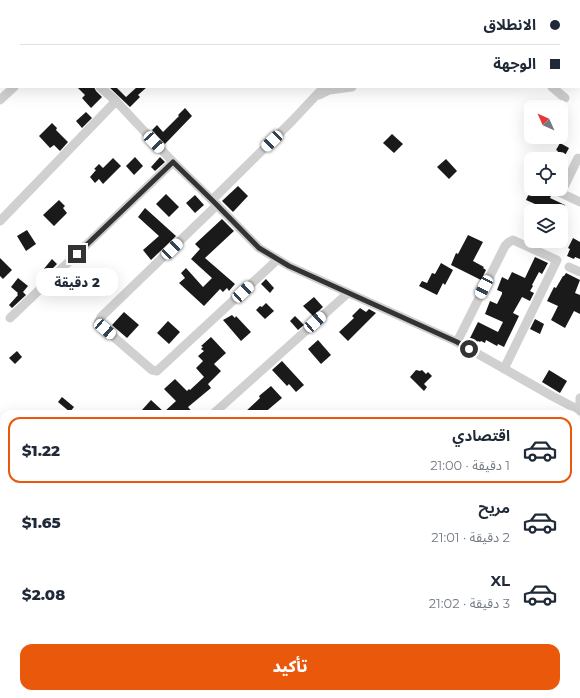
<!DOCTYPE html>
<html lang="ar">
<head>
<meta charset="utf-8">
<style>
	:root { --surface:#fff; --page:#f6f6f7; --text:#1f2937; --muted:#747a83; --line:#e0e1e3; --accent:#ea580c }
	body { margin:0; font-family:Montserrat,"Noto Sans Arabic",sans-serif; background:var(--page); color:var(--text); direction:rtl; height:100vh; display:flex; flex-direction:column; font-size:15px; white-space:nowrap }
	* { box-sizing:border-box; margin:0 }
	p { font-size:13px; color:var(--muted) }
	.icon { flex:none; width:22px; height:22px; fill:none; stroke:currentColor; stroke-width:2; stroke-linecap:round; stroke-linejoin:round }
	.map { position:relative; flex:1; overflow:hidden; direction:ltr }
	.side { position:absolute; left:0px; top:410px; width:580px; height:288px; display:flex; flex-direction:column; background:var(--surface); border-radius:12px 12px 0 0; box-shadow:0 4px 16px #0002; direction:rtl }
	.side>* { flex:none }
	.top-card { position:absolute; left:0px; top:0px; width:580px; height:88px; box-shadow:0 4px 16px #0002; direction:rtl; display:grid; align-content:center; height:88px; padding:0 20px; background:var(--surface) }
	.needle { width:26px; rotate:315deg }
	.tools { position:absolute; left:524px; top:100px; display:grid; gap:8px }
	.tools a { display:grid; place-items:center; width:44px; height:44px; border-radius:8px; background:var(--surface); box-shadow:0 4px 16px #0002; font-size:20px }
	.end { position:absolute; width:18px; height:18px; margin:-9px; border:5px solid #333; background:#fff; box-shadow:0 0 0 2px #fff }
	.from { border-radius:50% }
	.bubble { position:absolute; height:28px; border-radius:12px; background:var(--surface); box-shadow:0 4px 16px #0002; font-size:13px; font-weight:800; line-height:28px; text-align:center; direction:rtl }
	.car { position:absolute; width:12px; height:24px; margin:-12px -6px; border-radius:5px; box-shadow:0 0 3px 1px #0007; background:linear-gradient(#fff 24%,#345 0 40%,#fff 0 76%,#345 0 86%,#fff 0) }
	.top-card b { display:flex; align-items:center; gap:14px; height:38px; font-size:15px }
	.top-card b+b { border-top:1px solid var(--line) }
	.top-card i { width:10px; height:10px; background:var(--text) }
	ul { padding:7px 0 0; list-style:none }
	li { display:flex; align-items:center; gap:12px; height:66px; margin:0 8px 6px; padding:0 12px; border:2px solid transparent; border-radius:12px }
	li div { flex:1 }
	li b { display:block; font-size:15px }
	li em { font-style:normal; font-weight:800 }
	li.selected { border-color:var(--accent) }
	li>.icon { width:36px; height:36px; stroke-width:1.5 }
	.primary-button { display:flex; gap:8px; margin-top:auto; padding:8px 20px }
	.primary-button a { flex:1; height:46px; border-radius:12px; background:var(--accent); color:#fff; font-size:16px; font-weight:800; line-height:46px; text-align:center }
	.map>svg:first-child { display:block }
	.building { fill:#1a1a1a }
	.lines { fill:none; stroke-linecap:round; stroke-linejoin:round }
	.street { stroke:#d0d0d0; stroke-width:9 }
	.route { stroke:#333; stroke-width:5 }
</style>
</head>
<body>
<div class="map">
<svg width="580" height="698" viewBox="0 0 580 698">
	<rect width="100%" height="100%" fill="#fff"/>
	<g class="building">
		<path d="M77 87H94L96 91 102 97 91 108 82 98 85 95Z"/>
		<path d="M109 87H116L126 97 137 87H147L138 95 140 97 130 107Z"/>
		<path d="M185 108 192 116 165 144 152 130 157 125 163 132 179 116 178 115Z"/>
		<path d="M86 112 92 118 82 128 76 121Z"/>
		<path d="M52 123 57 128 56 130 68 142 60 151 54 145 50 148 39 136Z"/>
		<path d="M392 134 403 144 394 153 383 143Z"/>
		<path d="M560 143 569 148 563 159 556 155 558 151 556 150Z"/>
		<path d="M135 157 143 166 134 175 126 166Z"/>
		<path d="M160 157 165 162 155 171 151 167Z"/>
		<path d="M113 158 121 166 103 184 99 179 95 183 90 177 96 170 94 169 99 164 103 168Z"/>
		<path d="M446 159 457 171 449 179 437 167Z"/>
		<path d="M238 186 248 196 233 212 222 201Z"/>
		<path d="M531 189H548L553 191 550 198 565 205 562 211H551L526 200Z"/>
		<path d="M166 194 179 207 169 217 156 204Z"/>
		<path d="M195 195 204 205 195 213 186 203Z"/>
		<path d="M59 200 65 206 63 208 67 213 54 226 43 215Z"/>
		<path d="M145 208 176 236 151 260 143 250 159 236 138 217Z"/>
		<path d="M222 219 234 231 205 258 235 284 229 291 227 288 223 292 220 289 204 306 179 283 185 278 181 273 186 268 203 287 212 278 191 259 200 249 195 244Z"/>
		<path d="M27 230 36 244 26 251 17 236Z"/>
		<path d="M468 235 483 242 473 261 484 267 483 268 486 270 481 280 451 265 456 253 458 254Z"/>
		<path d="M573 238 580 242V259L575 257 574 259 567 256 570 249 568 248Z"/>
		<path d="M535 257 548 263 542 274 539 272 532 285 533 286 530 291 534 293 530 301 522 297 513 313 519 316 504 347 498 344 497 346 486 340 485 343 481 341 480 342 478 341 477 342 470 338 478 322 498 332 503 322 485 314 490 301 497 304 502 294V292L497 290 502 277 508 280 512 272 525 278Z"/>
		<path d="M0 258 12 270 3 279 0 276Z"/>
		<path d="M52 259 57 264 37 284 36 282 40 278 38 276Z"/>
		<path d="M441 263 453 270 445 285 443 283 437 295 419 286 422 281 427 283 432 273 435 274Z"/>
		<path d="M566 273 580 280 575 293 580 295V314L574 311 565 328 551 320 558 306 547 301 554 287 556 288 563 276H564Z"/>
		<path d="M18 278 28 286 23 292 26 295 12 308 9 305 18 295 17 294 18 293 11 287Z"/>
		<path d="M266 279 274 288 270 293 261 284Z"/>
		<path d="M107 282 114 289 107 296 100 289Z"/>
		<path d="M314 297 323 307 313 316 303 306Z"/>
		<path d="M266 303 274 311 265 319 256 310 260 306 262 307Z"/>
		<path d="M360 308 366 312 369 309 376 313 348 341 339 332 354 318 352 316Z"/>
		<path d="M124 312 139 325 127 338 112 325Z"/>
		<path d="M232 315 235 318 236 316 251 332 241 341 223 320Z"/>
		<path d="M295 316 304 325 298 330 290 321Z"/>
		<path d="M535 319 544 324 540 334 530 329Z"/>
		<path d="M168 321 180 332 169 344 157 333Z"/>
		<path d="M211 337 226 353 214 364 221 371 208 384 211 388 188 407 194 414H185L181 410 177 414H146L142 410 151 400 164 412 176 401 164 389 175 379 187 391 189 389 190 390 204 377 196 368 203 361 198 356 204 351 201 349 203 347 201 346Z"/>
		<path d="M318 340 331 355 321 364 308 349Z"/>
		<path d="M17 351 22 357 15 364 9 358Z"/>
		<path d="M282 361 304 385 296 392 289 384 287 386 272 370Z"/>
		<path d="M416 370 420 371 422 370 426 374 428 372 432 376 424 384 427 387 424 391 410 377Z"/>
		<path d="M549 370 567 381 560 393 542 382Z"/>
		<path d="M271 386 282 398 263 414H243L260 398 259 396Z"/>
		<path d="M62 397 74 407 70 412 58 402Z"/>
	</g>
	<g class="lines">
		<g class="street">
			<path d="M1 0 2 1"/>
			<path d="M555 0 557 1"/>
			<path d="M73 1 74 0"/>
			<path d="M352 1 354 0"/>
			<path d="M443 1 444 0"/>
			<path d="M514 1 515 0"/>
			<path d="M0 14 1 13"/>
			<path d="M579 19 580 20"/>
			<path d="M579 46 580 45"/>
			<path d="M100 87 116 101 173 162 212 200 259 248 289 266 457 342 552 396 579 410"/>
			<path d="M552 87 565 98"/>
			<path d="M319 95 329 90 352 87"/>
			<path d="M0 100 14 87"/>
			<path d="M578 158 561 193 580 202"/>
			<path d="M212 200 292 121 324 87"/>
			<path d="M217 205 101 317 99 322 101 326 152 370 157 371 277 260"/>
			<path d="M0 221 116 101"/>
			<path d="M569 267 580 272"/>
			<path d="M10 318 173 162"/>
			<path d="M457 342 505 246 509 242 513 240 557 260 504 369"/>
			<path d="M580 398V411"/>
			<path d="M213 414 348 293"/>
			<path d="M576 462 580 459"/>
			<path d="M0 510V513"/>
			<path d="M0 595 4 596"/>
			<path d="M390 694 395 698"/>
			<path d="M120 698 122 694"/>
			<path d="M336 698 339 694"/>
		</g>
	</g>
	<g class="lines">
		<path class="route" d="M77 254 173 162 212 200 259 248 289 266 457 342 469 349"/>
	</g>
</svg>
<div class="tools">
<a><svg class="needle" viewBox="-14 -14 28 28"><path d="M0-13l5 13h-10z" fill="#e53935"/><path d="M0 13l5-13h-10z" fill="#747a83"/></svg></a>
<a><svg class="icon" aria-label="locate" viewBox="0 0 24 24"><circle cx="12" cy="12" r="6"/><path d="M12 2v4M12 18v4M2 12h4M18 12h4"/></svg></a>
<a><svg class="icon" aria-label="layers" viewBox="0 0 24 24"><path d="M12 4l9 5-9 5-9-5zM3 14l9 5 9-5"/></svg></a>
</div>
<i class="end from" style="left:469px;top:349px"></i>
<i class="end" style="left:77px;top:254px"></i>
<div class="bubble" style="left:36px;top:268px;width:82px">2 دقيقة</div>
<i class="car" style="left:272px;top:141px;rotate:226deg"></i>
<i class="car" style="left:154px;top:142px;rotate:137deg"></i>
<i class="car" style="left:172px;top:249px;rotate:46deg"></i>
<i class="car" style="left:484px;top:287px;rotate:207deg"></i>
<i class="car" style="left:243px;top:292px;rotate:47deg"></i>
<i class="car" style="left:315px;top:322px;rotate:48deg"></i>
<i class="car" style="left:105px;top:329px;rotate:131deg"></i>
<div class="top-card">
<b><i class="from"></i>الانطلاق</b>
<b><i></i>الوجهة</b>
</div>
<section class="side">
<ul>
<li class="selected"><svg class="icon" aria-label="car" viewBox="0 0 24 24"><path d="M5 17H2v-5l4-1 3-4h7l3 4 3 1v5h-3M9 17h6M6 11h13"/><circle cx="7" cy="17" r="2"/><circle cx="17" cy="17" r="2"/></svg><div><b>اقتصادي</b><p>1 دقيقة · 21:00</p></div><em>$1.22</em></li>
<li><svg class="icon" aria-label="car" viewBox="0 0 24 24"><path d="M5 17H2v-5l4-1 3-4h7l3 4 3 1v5h-3M9 17h6M6 11h13"/><circle cx="7" cy="17" r="2"/><circle cx="17" cy="17" r="2"/></svg><div><b>مريح</b><p>2 دقيقة · 21:01</p></div><em>$1.65</em></li>
<li><svg class="icon" aria-label="car" viewBox="0 0 24 24"><path d="M5 17H2v-5l4-1 3-4h7l3 4 3 1v5h-3M9 17h6M6 11h13"/><circle cx="7" cy="17" r="2"/><circle cx="17" cy="17" r="2"/></svg><div><b>XL</b><p>3 دقيقة · 21:02</p></div><em>$2.08</em></li>
</ul>
<div class="primary-button"><a>تأكيد</a></div>
</section>
</div>
</body>
</html>
